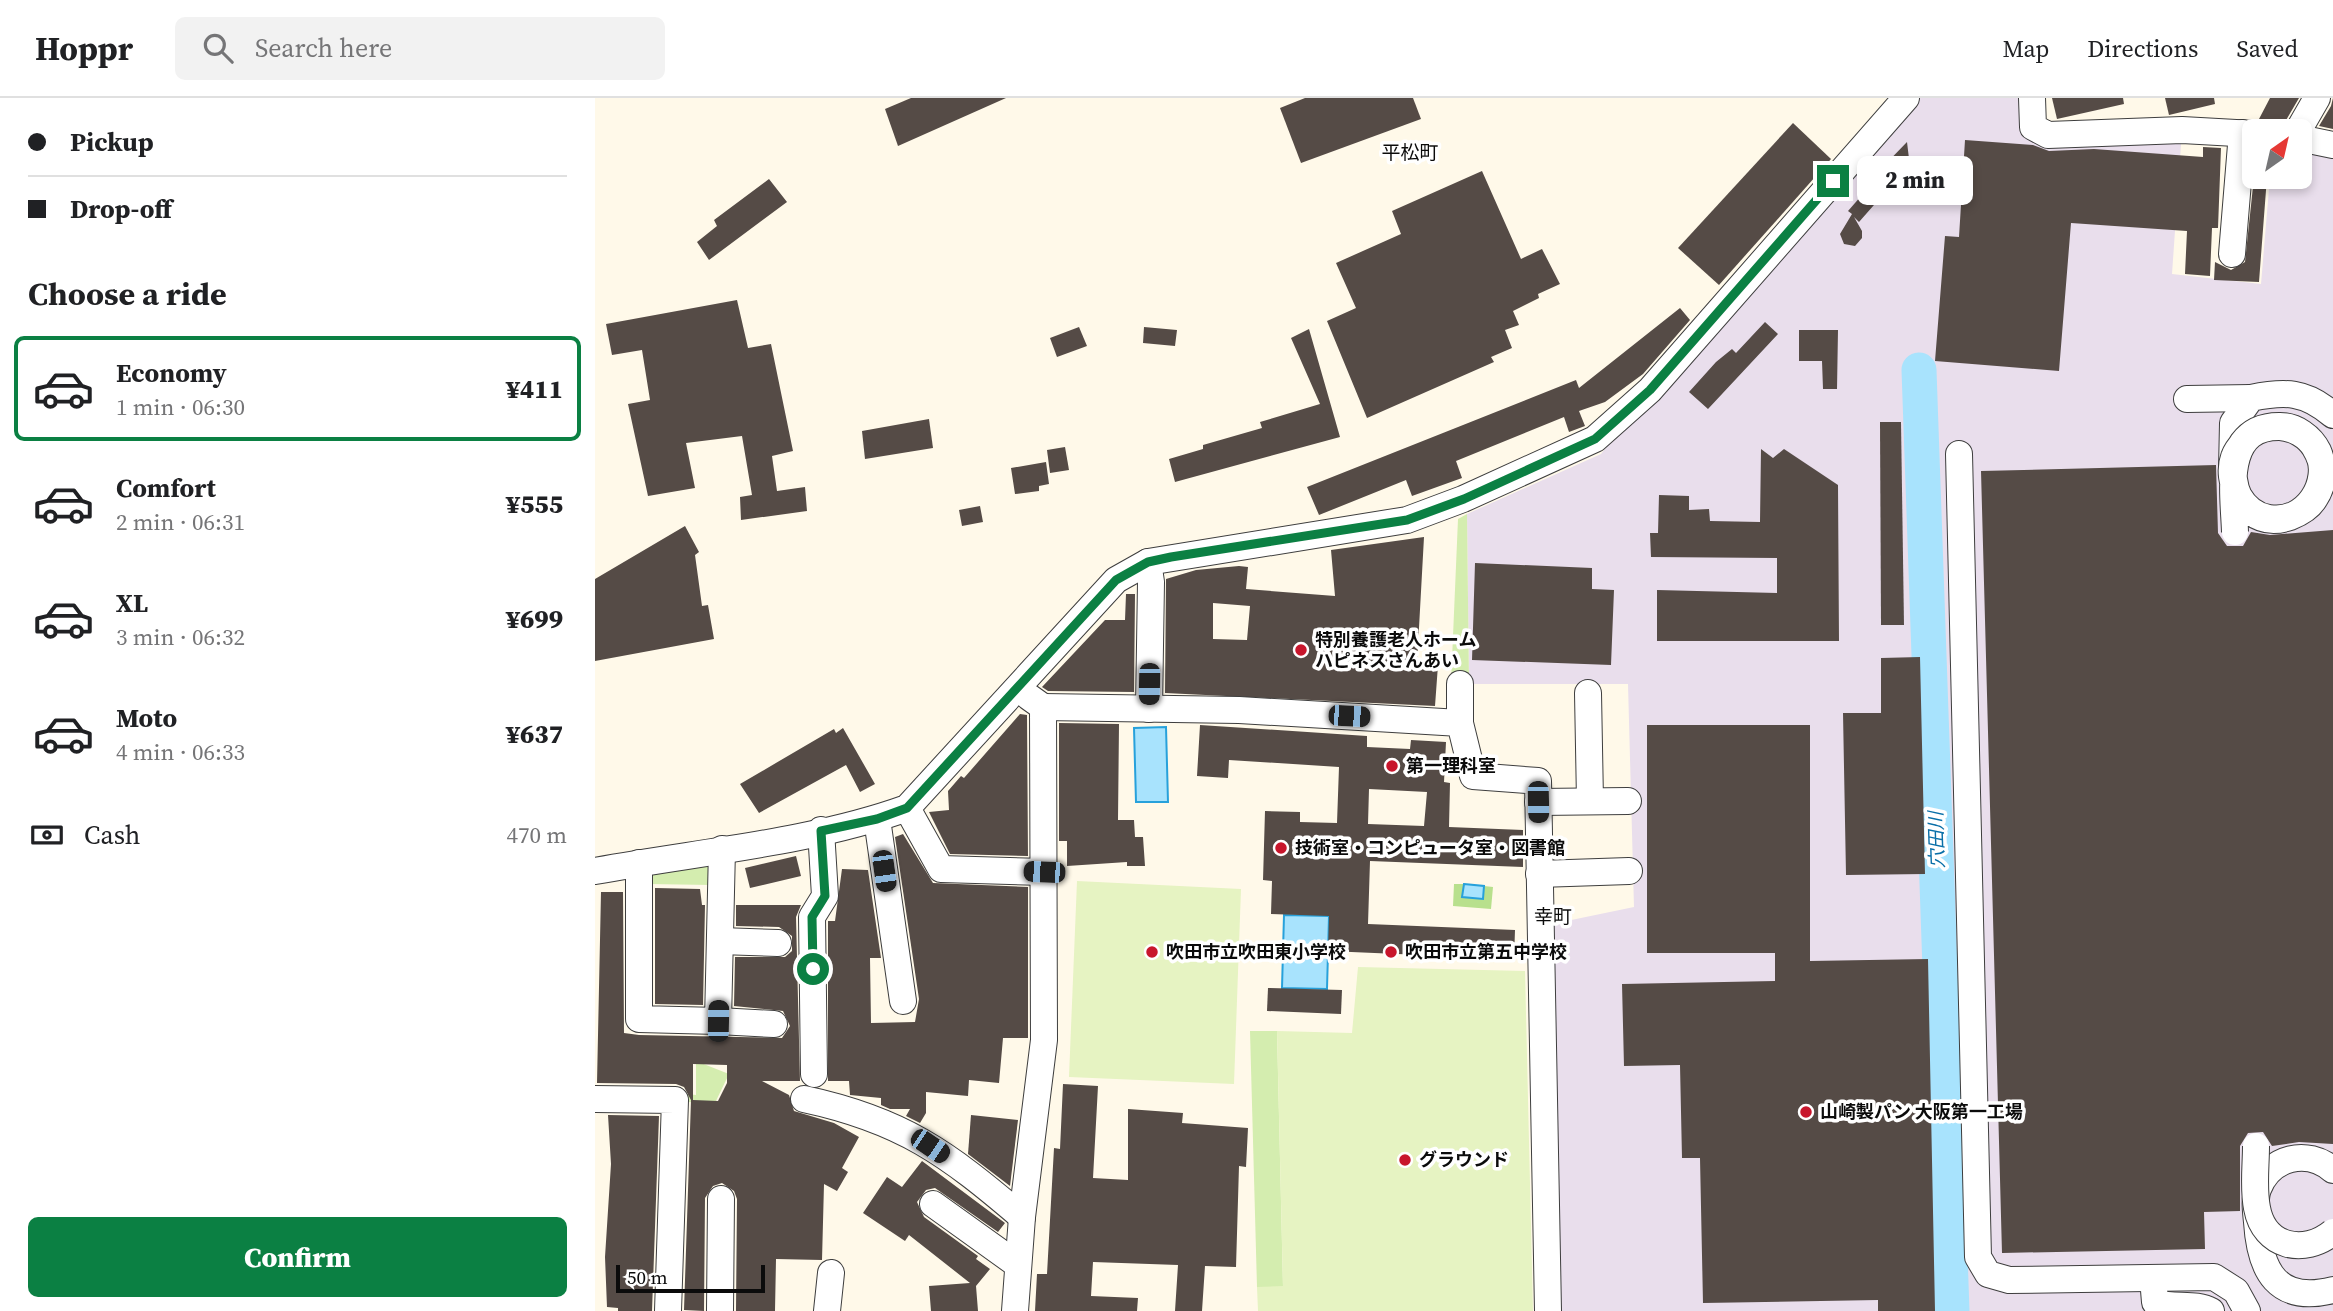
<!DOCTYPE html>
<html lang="en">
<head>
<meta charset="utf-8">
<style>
	:root { --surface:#fff; --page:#f2f2f2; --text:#202124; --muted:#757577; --line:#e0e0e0; --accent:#0b8043 }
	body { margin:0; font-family:"Source Serif 4","Noto Sans JP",serif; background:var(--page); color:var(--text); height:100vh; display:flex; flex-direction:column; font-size:26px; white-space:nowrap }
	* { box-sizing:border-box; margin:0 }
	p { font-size:23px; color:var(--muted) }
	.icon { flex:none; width:38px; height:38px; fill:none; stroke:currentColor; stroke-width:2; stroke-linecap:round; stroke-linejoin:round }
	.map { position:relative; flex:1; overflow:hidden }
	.side { display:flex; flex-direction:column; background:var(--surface); width:595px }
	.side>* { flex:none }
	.banner { display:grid; align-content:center; height:154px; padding:0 28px; background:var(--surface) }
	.needle { width:46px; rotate:34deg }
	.controls { position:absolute; left:1647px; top:21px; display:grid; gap:14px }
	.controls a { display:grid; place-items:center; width:70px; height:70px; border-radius:10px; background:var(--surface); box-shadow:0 4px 10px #0003; font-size:35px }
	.scale { position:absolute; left:21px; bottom:18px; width:149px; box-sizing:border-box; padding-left:7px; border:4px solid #0b0b0b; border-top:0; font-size:19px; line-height:24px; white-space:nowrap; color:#0b0b0b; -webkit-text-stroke:5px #fff; paint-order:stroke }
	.end { position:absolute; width:32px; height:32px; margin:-16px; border:9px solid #0b8043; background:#fff; box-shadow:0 0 0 4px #fff }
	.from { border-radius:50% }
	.bubble { position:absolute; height:49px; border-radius:10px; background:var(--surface); box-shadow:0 4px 10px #0003; font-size:23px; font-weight:800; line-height:49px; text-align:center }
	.car { position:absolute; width:21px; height:42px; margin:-21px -10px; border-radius:9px; box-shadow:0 0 5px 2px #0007; background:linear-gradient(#222 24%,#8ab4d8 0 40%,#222 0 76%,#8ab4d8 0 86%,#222 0) }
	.banner b { display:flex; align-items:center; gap:24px; height:66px; font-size:26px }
	.banner b+b { border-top:2px solid var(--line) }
	.banner i { width:18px; height:18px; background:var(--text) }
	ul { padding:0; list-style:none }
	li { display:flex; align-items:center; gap:21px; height:105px; margin:0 14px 10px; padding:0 14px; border:4px solid transparent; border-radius:10px }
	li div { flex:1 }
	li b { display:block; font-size:26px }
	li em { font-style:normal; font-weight:800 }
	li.current { border-color:var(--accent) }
	li>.icon { width:63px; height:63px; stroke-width:1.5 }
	h2 { padding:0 28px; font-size:32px; line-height:84px }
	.pay { display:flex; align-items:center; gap:18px; height:77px; padding:0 28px; font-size:26px }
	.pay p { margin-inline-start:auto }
	.primary-button { display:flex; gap:14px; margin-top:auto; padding:14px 28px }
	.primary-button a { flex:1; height:80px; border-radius:10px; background:var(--accent); color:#fff; font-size:28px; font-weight:800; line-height:80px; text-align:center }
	header { display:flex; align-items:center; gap:42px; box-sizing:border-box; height:98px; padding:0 35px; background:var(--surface); border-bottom:2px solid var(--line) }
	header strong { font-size:33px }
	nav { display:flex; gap:38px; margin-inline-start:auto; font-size:24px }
	.search { width:490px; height:63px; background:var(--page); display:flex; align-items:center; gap:18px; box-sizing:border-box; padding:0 24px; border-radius:10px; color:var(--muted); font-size:26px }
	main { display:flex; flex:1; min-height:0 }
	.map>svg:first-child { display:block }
	.industrial { fill:#e9deec }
	.green { fill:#d4edaf }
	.forest { fill:#b8e08d }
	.pitch { fill:#e6f3c2 }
	.water { fill:#a8e3fd; stroke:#27a1db; stroke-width:2 }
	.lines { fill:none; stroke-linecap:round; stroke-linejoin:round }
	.river { stroke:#a8e3fd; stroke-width:35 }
	.building { fill:#554b46; fill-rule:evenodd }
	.minor-casing { stroke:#3e3e3e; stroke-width:28 }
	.minor { stroke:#fff; stroke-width:26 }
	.minor-bridge-casing { stroke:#3e3e3e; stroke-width:28; stroke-linecap:butt }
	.minor-bridge { stroke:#fff; stroke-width:26 }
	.route { stroke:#0b8043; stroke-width:9 }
	.poi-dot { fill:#c8162c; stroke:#fff; stroke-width:2.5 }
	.labels { text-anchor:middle; stroke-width:7; stroke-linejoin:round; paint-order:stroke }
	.poi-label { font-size:18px; font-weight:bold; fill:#0b0b0b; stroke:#fff; text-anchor:start }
	.neighbourhood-label { font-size:19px; fill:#0b0b0b; stroke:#fff }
	.water-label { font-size:19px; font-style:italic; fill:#096fa8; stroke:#fff }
</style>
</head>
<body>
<header>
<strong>Hoppr</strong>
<div class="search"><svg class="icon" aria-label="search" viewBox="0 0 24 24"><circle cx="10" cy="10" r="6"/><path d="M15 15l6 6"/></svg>Search here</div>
<nav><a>Map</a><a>Directions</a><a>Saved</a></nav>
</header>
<main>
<section class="side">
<div class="banner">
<b><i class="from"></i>Pickup</b>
<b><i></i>Drop-off</b>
</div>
<h2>Choose a ride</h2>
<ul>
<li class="current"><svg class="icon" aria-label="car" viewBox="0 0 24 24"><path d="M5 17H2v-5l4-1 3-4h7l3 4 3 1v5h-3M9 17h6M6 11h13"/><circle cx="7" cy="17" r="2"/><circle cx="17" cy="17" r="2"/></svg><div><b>Economy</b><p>1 min · 06:30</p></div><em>¥411</em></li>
<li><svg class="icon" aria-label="car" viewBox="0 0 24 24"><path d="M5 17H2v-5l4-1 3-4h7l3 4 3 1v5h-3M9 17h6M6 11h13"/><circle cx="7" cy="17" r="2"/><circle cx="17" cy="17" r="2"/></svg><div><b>Comfort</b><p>2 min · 06:31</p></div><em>¥555</em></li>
<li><svg class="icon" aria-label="car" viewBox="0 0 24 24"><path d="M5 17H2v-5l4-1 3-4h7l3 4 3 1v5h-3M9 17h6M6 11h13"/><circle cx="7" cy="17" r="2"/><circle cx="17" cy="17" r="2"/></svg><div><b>XL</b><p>3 min · 06:32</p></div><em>¥699</em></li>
<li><svg class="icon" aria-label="car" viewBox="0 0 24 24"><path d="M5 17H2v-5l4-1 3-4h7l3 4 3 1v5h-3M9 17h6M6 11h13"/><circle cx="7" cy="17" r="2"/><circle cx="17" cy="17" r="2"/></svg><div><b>Moto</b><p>4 min · 06:33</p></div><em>¥637</em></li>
</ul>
<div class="pay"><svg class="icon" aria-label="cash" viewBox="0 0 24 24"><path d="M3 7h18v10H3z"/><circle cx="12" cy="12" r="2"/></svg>Cash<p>470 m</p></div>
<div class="primary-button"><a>Confirm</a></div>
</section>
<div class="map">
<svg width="1738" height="1213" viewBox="0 0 1738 1213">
	<rect width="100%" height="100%" fill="#fff9e9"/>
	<path class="industrial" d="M1311 0H1437L1438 29 1587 32 1577 176 1666 186 1675 79H1704L1705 47 1738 54V1213H1364L1329 270 1319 271 1351 1213H966L957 826 1039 809 1033 586H874L872 416 1006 356 1055 292Z"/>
	<g class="green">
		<path d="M872 416 874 586 856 585 863 421Z"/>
		<path d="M116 764V787L53 786 54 776Z"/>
		<path d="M655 933H682L688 1189H662Z"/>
		<path d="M101 963 134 976 120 1005 92 1004V996L101 997Z"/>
	</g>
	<path class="forest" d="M859 786H869L868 799 887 801 889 788 898 789 896 811 858 808Z"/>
	<g class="pitch">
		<path d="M482 783 646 791 639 986 474 979Z"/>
		<path d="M763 869 930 873 938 1213H663L662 1189 688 1188 682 933 757 935Z"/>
	</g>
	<g class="water">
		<path d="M571 629 573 704H541L539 630Z"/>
		<path d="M869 786 889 788 888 801 867 799Z"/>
		<path d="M689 817 734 818 732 891 687 890Z"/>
	</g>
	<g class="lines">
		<path class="river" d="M1324 272 1357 1213"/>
	</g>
	<g class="building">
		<path d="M316 0H411L303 48 290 11Z"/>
		<path d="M710 0H818L826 21 706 65 685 10Z"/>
		<path d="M1457 0H1528L1529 6 1462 21Z"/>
		<path d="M1570 0H1619L1620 6 1574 17Z"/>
		<path d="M1675 0H1704L1690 24 1684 21 1678 32 1664 21Z"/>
		<path d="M1738 0V31L1724 28 1736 8Z"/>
		<path d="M1198 25 1236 61 1124 187 1083 150Z"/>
		<path d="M1370 42 1438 47 1454 53 1499 51 1608 59V49L1626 50 1623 130H1617L1615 178 1590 176 1592 133 1476 125 1464 273 1340 263 1350 138 1364 139Z"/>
		<path d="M1312 44 1315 69 1297 105 1286 99 1264 124 1259 119 1267 133V140L1260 148 1249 146 1245 136 1257 116 1253 113 1274 89 1281 76Z"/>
		<path d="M887 73 926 161 947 151 965 186 943 196 944 200 918 213 924 227 910 232 917 250 896 259 899 264 772 320 732 223 761 210 741 165 806 136 797 113Z"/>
		<path d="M1659 79H1672L1664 184 1619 182 1620 164 1636 172 1650 164Z"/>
		<path d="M174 81 192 104 114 162 102 144 122 128 119 122Z"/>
		<path d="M142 202 153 250 176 246 198 353 177 358 182 393 210 389 212 413 146 422 145 399 157 397 147 338 91 345 100 390 53 398 33 306 55 302 47 252 17 257 11 226Z"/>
		<path d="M1085 210 1095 222 1048 276 1010 304 984 313 990 328 974 334 969 319 861 363 867 380 817 398 811 382 724 417 712 389 981 282 984 290Z"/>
		<path d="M1170 224 1183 236 1113 311 1094 294 1121 264 1137 251 1141 255Z"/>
		<path d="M484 229 492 248 462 259 455 240Z"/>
		<path d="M549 229 582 232 580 248 548 245Z"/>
		<path d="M714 231 745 339 580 384 574 361 608 351V347L667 330 665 324 725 306 696 240Z"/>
		<path d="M1204 232H1243L1242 291H1228L1227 263H1204Z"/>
		<path d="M334 321 338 350 270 361 267 333Z"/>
		<path d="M1285 324H1306L1309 527H1286Z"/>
		<path d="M470 349 474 372 455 375 452 352Z"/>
		<path d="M1166 351 1178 360 1189 351 1243 387 1244 543H1062V492L1182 495V460L1056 459 1055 435H1063L1064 397 1094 398V412L1114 411 1115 423 1165 424Z"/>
		<path d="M451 364 454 386 444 388V393L420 396 416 370Z"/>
		<path d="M1621 367 1623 435 1632 448H1648L1656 434 1675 437 1738 432V1046L1704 1044 1677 1048 1668 1034 1653 1035 1645 1048V1113L1609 1114 1610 1151 1407 1155 1386 373Z"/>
		<path d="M385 408 388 424 367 428 364 412Z"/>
		<path d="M90 428 104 454 100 457 107 508 113 507 119 541 0 563V481Z"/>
		<path d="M829 439 822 566 843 567 840 608 570 595 571 481 601 472 644 468 653 469 651 491 740 498 736 452ZM618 505 655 508 652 542 618 541Z"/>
		<path d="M880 465 997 470V491L1019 492 1016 567 877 562Z"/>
		<path d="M531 496H540L539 594 453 593 447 589 510 522H530Z"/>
		<path d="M1325 559 1330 776 1251 777 1248 615H1286V560Z"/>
		<path d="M425 616 432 617 433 758 355 756 334 714 354 712 353 693 366 678 369 680Z"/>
		<path d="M464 625 524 626 523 722H539L540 739H548L550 768H532V764L472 768V743H464Z"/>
		<path d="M605 627 772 638V649L815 651 816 642 851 644 849 684 855 685 854 729 928 732V769L775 763 773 826 920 832 919 861 733 853 734 818 676 816 677 783 668 782 670 713 705 714V724L742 725 744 669 634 662 633 680 602 678ZM774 691 832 694 829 728 773 726Z"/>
		<path d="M1052 627H1215V863L1333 861 1340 1213H1283V1202L1108 1205 1105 1060H1087L1085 967 1029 968 1027 886 1180 883V855H1052Z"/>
		<path d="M248 630 280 686 265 694 251 667 164 715 145 686 239 631 241 635Z"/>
		<path d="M308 736 338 785 433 789V940H408L404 985 374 982 373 998 331 994V1015L325 1025 311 1018 315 1011H295L286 1007V1000L255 997 254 983H233V823H240L247 771 273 772 286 860H275L276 925 320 924 324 901 300 739Z"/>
		<path d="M201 758 206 778 155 790 150 770Z"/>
		<path d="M60 790 105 791 107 807H110L108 907 60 906Z"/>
		<path d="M6 794H28L29 935 44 937 187 940 195 928 188 913 139 908 140 859H190L197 853V838L184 829 141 828V807H206L201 819 205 983H167L194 997 199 1013 239 1025 264 1039 247 1070 253 1074 242 1093 229 1086 227 1162 181 1161 180 1213H141L142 1101 139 1093 127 1085 118 1088 110 1100 109 1213 89 1212 96 1002 89 989 81 986 2 985ZM98 966 132 967V985L123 1003 98 1002Z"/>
		<path d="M673 890 747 892 746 916 672 913Z"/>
		<path d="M468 986 503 988 498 1080 533 1082V1011L588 1015 587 1025 653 1030 651 1069 644 1068 641 1169 610 1168 607 1213H580L583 1167 498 1164 496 1198 543 1200 542 1213H440L442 1176H452L459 1050 465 1051Z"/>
		<path d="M13 1017 64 1018 57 1213H23V1210L12 1209 10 1159 16 1066Z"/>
		<path d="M376 1017 423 1022 415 1088 373 1056Z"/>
		<path d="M327 1063 410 1125 403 1134 340 1090 331 1092 322 1104 329 1119 383 1158 381 1161 395 1171 381 1188 383 1213H336L334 1188 375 1185 314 1137 310 1143 268 1115 292 1079 307 1089Z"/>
	</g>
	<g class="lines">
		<g class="minor-casing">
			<g id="minor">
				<path d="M1437 0 1438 29 1453 37 1587 32 1659 36"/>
				<path d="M1703 33 1722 0"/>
				<path d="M1704 40 1738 47"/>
				<path d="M1637 156 1647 35"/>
				<path d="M1592 301 1656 300"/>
				<path d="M1364 356 1383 1159 1393 1176 1414 1182 1619 1179 1641 1193 1652 1213"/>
				<path d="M1637 372 1638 325 1656 300C1690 293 1710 293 1738 317"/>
				<path d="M553 464 556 484 554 611"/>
				<path d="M993 595 995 703"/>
				<path d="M448 609 644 612 865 625 878 678 943 683 953 1213"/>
				<path d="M865 625V586"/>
				<path d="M943 704 1033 703"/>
				<path d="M312 710 346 771 449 774"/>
				<path d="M282 721 308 903"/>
				<path d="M44 765V921L123 923 127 751"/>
				<path d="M0 773C102 754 215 745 312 710L521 482 553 464 812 422 868 401 1000 341 1055 292 1311 0"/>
				<path d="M944 776 1034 773"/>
				<path d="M125 843 183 845"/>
				<path d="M123 923 179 926"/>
				<path d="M219 976 217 819 230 798 226 732"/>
				<path d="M0 1001 80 1002 73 1213"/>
				<path d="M209 1001C307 1022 352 1055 427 1119"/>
				<path d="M1738 1072C1712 1050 1675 1059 1663 1091 1659 1102 1661 1113 1662 1124 1665 1173 1682 1206 1738 1192"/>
				<path d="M338 1106 423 1167"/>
				<path d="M1558 1180 1560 1204C1578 1211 1600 1204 1616 1213"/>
				<path d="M125 1213 126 1101"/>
				<path d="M232 1213 236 1175"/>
				<path d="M420 1213 427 1119 449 942 448 609 434 599"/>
			</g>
		</g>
		<use href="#minor" class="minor"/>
		<g class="minor-bridge-casing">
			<g id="minor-bridge">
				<path d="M1640 434C1639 397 1626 328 1685 329 1699 330 1713 338 1720 350 1730 366 1730 385 1720 400 1715 409 1705 415 1695 419 1630 441 1614 327 1685 328 1701 328 1716 339 1723 353 1737 385 1711 426 1674 420 1648 416 1630 384 1639 359 1642 350 1649 344 1655 337"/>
				<path d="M1661 1048C1661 1068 1658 1090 1662 1110 1669 1149 1709 1158 1738 1134"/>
			</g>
		</g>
		<use href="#minor-bridge" class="minor-bridge"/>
	</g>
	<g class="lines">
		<path class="route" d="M218 871 217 819 230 798 226 733 282 721 312 710 521 482 553 464 576 459 812 422 869 401 1000 341 1055 292 1238 83"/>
	</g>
	<g class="poi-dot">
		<circle cx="706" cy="552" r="7"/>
		<circle cx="797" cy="668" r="7"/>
		<circle cx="686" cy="750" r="7"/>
		<circle cx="557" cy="854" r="7"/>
		<circle cx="796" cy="854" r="7"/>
		<circle cx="1211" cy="1014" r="7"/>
		<circle cx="810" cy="1062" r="7"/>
	</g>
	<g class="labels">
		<g class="poi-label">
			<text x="720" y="548">特別養護老人ホーム<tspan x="720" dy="21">ハピネスさんあい</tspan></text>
			<text x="811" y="674">第一理科室</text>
			<text x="700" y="756">技術室・コンピュータ室・図書館</text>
			<text x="571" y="860">吹田市立吹田東小学校</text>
			<text x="810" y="860">吹田市立第五中学校</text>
			<text x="1225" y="1020">山崎製パン 大阪第一工場</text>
			<text x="824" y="1068">グラウンド</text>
		</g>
		<g class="neighbourhood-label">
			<text x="815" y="61">平松町</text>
			<text x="958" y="825">幸町</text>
		</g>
		<g class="water-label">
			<text transform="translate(1341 742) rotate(-92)" y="7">穴田川</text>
		</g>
	</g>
</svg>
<div class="controls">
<a><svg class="needle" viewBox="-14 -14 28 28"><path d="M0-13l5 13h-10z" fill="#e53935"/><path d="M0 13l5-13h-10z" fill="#757577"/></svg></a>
</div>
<div class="scale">50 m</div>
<i class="end from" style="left:218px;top:871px"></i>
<i class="end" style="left:1238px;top:83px"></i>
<div class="bubble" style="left:1262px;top:58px;width:116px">2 min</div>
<i class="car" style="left:554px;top:586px;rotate:181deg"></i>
<i class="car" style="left:754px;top:618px;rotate:93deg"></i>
<i class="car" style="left:943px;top:704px;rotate:179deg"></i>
<i class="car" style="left:289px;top:773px;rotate:172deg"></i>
<i class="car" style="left:449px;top:774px;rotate:272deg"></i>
<i class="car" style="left:123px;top:923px;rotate:1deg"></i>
<i class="car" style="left:335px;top:1048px;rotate:124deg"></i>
</div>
</main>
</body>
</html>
